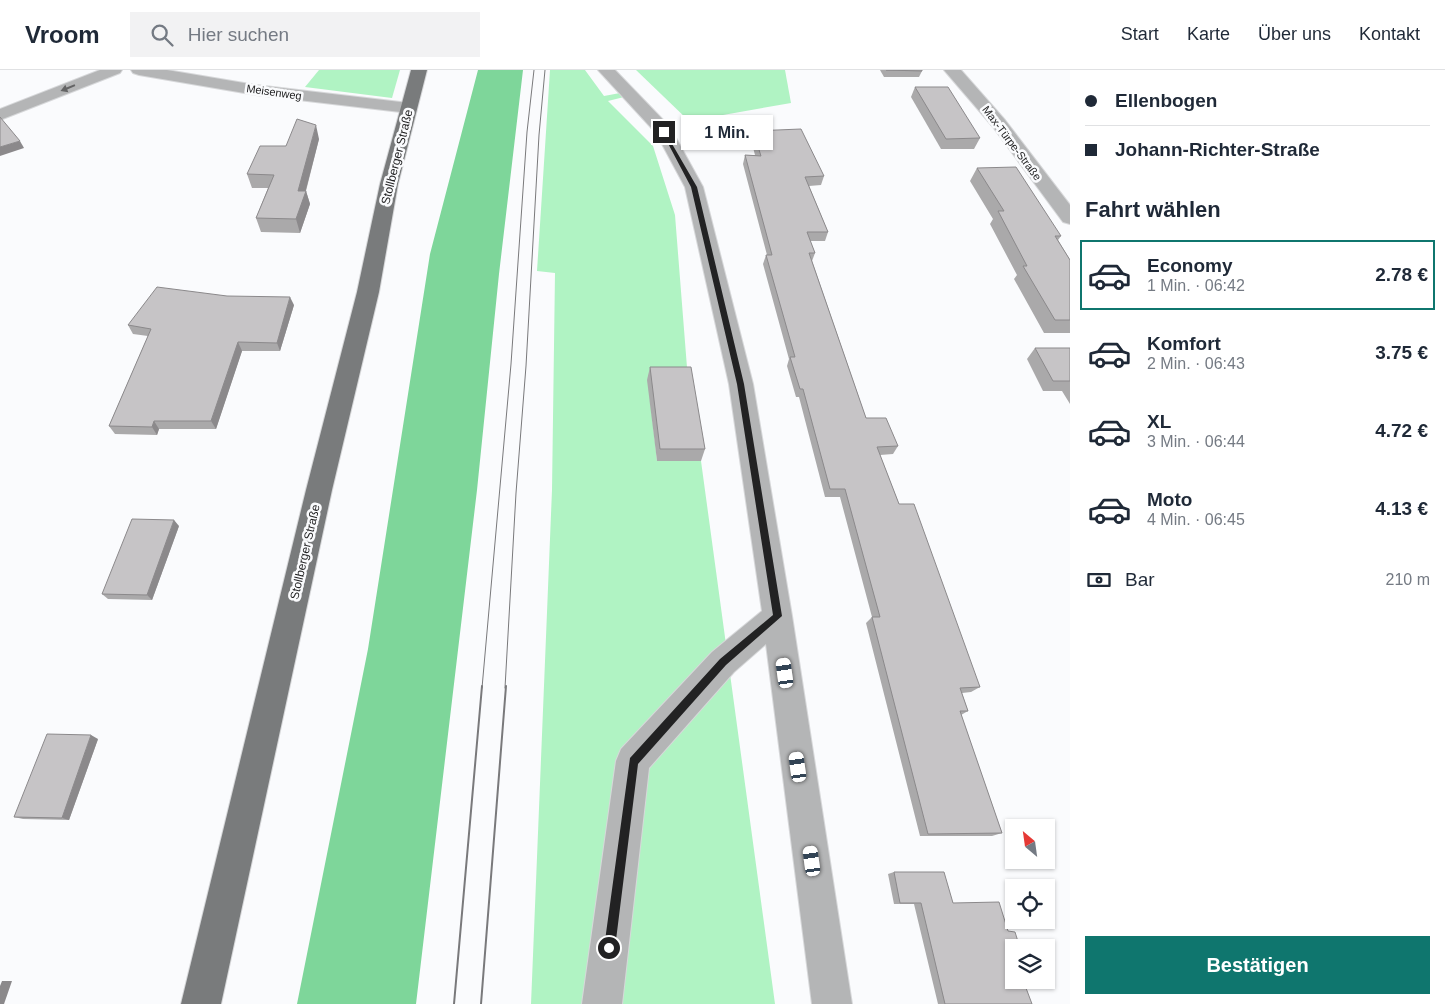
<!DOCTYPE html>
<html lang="de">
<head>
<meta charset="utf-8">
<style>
	:root { --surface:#fff; --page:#f2f2f3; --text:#1f2937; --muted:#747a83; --line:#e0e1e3; --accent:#0f766e }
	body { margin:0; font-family:Helvetica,sans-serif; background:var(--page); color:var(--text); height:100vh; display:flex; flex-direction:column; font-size:19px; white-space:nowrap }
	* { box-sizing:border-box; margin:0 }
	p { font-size:16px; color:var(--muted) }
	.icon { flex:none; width:28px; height:28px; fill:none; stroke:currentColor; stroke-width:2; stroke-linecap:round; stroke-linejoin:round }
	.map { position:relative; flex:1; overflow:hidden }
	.details { display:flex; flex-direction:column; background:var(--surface); width:375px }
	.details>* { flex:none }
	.hud { display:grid; align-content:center; height:110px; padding:0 15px; background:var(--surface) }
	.needle { width:32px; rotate:331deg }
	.buttons { position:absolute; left:1005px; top:749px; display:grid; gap:10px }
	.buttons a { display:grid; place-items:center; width:50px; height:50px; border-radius:0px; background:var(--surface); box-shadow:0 1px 4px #0004; font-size:25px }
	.end { position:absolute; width:22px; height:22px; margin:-11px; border:6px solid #222223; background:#fff; box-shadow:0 0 0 2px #fff }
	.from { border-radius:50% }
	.bubble { position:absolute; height:35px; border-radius:0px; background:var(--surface); box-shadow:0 1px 4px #0004; font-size:16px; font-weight:700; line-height:35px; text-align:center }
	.car { position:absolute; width:15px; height:30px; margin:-15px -8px; border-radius:6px; box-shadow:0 0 4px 1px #0007; background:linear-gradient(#fff 24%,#345 0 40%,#fff 0 76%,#345 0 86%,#fff 0) }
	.hud b { display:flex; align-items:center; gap:18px; height:48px; font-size:19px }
	.hud b+b { border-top:1px solid var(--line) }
	.hud i { width:12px; height:12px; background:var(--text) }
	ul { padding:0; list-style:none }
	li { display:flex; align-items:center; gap:15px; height:70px; margin:0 10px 8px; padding:0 5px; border:2px solid transparent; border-radius:0px }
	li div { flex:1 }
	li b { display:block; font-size:19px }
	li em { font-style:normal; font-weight:700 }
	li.selected { border-color:var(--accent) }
	li>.icon { width:45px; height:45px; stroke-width:1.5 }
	h2 { padding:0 15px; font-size:22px; line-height:60px }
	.pay { display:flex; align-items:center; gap:12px; height:55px; padding:0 15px; font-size:19px }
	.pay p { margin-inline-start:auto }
	.button { display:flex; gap:10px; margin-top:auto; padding:10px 15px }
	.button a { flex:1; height:58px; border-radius:0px; background:var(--accent); color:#fff; font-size:20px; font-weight:700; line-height:58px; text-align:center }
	header { display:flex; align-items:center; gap:30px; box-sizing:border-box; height:70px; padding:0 25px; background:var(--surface); border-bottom:1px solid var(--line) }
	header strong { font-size:24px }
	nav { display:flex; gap:28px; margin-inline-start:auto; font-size:18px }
	.search { width:350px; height:45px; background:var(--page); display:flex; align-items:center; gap:12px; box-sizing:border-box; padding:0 18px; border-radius:0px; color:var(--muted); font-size:19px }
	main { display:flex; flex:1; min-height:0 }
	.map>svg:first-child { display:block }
	.green { fill:#b0f3c3 }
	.forest { fill:#7ed69a }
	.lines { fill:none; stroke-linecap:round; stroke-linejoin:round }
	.minor-casing { stroke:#d7d8da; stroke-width:2 }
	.major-casing { stroke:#d7d8da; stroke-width:2 }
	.minor { fill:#b4b5b6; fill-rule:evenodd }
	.major { fill:#797b7c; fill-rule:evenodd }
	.tram-far1 { stroke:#79797b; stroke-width:1 }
	.tram { stroke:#79797b; stroke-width:2 }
	.wall { fill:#aaa9aa }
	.shaded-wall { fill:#8b898b }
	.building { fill:#c6c4c6; stroke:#8b898b }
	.oneway { fill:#646465 }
	.route { fill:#222223 }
	.labels { text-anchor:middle; stroke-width:5; stroke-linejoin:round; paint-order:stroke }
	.far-street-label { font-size:11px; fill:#222223; stroke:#fafbfd }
	.street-label { font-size:12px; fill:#222223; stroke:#fafbfd }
</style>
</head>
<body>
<header>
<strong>Vroom</strong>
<div class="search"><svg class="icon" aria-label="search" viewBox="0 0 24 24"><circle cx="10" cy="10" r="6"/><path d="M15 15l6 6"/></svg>Hier suchen</div>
<nav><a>Start</a><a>Karte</a><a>Über uns</a><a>Kontakt</a></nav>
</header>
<main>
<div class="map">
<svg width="1070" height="934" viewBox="0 0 1070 934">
	<rect width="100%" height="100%" fill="#fafbfd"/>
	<g class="green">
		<path d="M319 0H400L392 28 305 17Z"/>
		<path d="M550 0H585L604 26 620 23 624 27 608 31 653 76 675 145 688 310H648L657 391H701L775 934H531L552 420 555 203 537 201Z"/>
		<path d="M636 0H785L791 33 689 51Z"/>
	</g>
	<path class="forest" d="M478 0H523L499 204 477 420 416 934H297L368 579 430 184Z"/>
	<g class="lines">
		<g class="minor-casing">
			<g id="minor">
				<path d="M100 0H122L120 3 0 50V39Z"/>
				<path d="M131 0H167L256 15 409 33 415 34 417 38 415 42 409 43 256 25 139 5 133 3Z"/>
				<path d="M598 0H615L670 57 703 117 753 314 792 546 852 934H812L766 574 734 602 649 698 622 934H582L616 691 621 679 712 582 762 541 729 314 685 117 656 63Z"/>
				<path d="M944 0H961L1005 50 1070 135V154L1063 152 993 57Z"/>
			</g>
		</g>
		<g class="major-casing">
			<path id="major" d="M411 0H427L398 114 379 222 332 420 221 934H181L306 420 357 222 380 114Z"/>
		</g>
		<use href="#minor" class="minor"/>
		<use href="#major" class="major"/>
		<g class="tram-far1">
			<path d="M482 618 511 294 527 62 534 0"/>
			<path d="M505 618 516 423 526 296 539 65 545 0"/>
		</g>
		<g class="tram">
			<path d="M454 934 482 616"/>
			<path d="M481 934 506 616"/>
		</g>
	</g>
	<g class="wall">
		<path d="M880 0H922V1L919 7H884Z"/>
		<path d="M915 17 980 68 974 79H941L911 27Z"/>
		<path d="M753 61 824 106 821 115 809 116 828 162 825 171H810L815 183 812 191 866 348 898 376 893 384 880 385 899 434 980 617 971 622 962 623 968 641 961 645 1002 763 992 766H920L866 553 872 547 840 427H825L799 327H796L787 296 789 289 763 194 766 185H767L743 94 745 85H755L751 70Z"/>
		<path d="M319 69 306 121 310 134 300 163 261 162 256 148 268 118H252L247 104 286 76Z"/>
		<path d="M977 98 1061 166 1058 170 1070 190V263H1044L1014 209 1017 205 990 154 993 149 970 111Z"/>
		<path d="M294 235 280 281H242L216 359H159L157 365 115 364 109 356 148 266 133 264 128 255Z"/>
		<path d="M1035 278H1070V334L1062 321H1043L1027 289Z"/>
		<path d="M650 297 705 379 701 391H657L647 310Z"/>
		<path d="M179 456 152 530 108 529 102 524Z"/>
		<path d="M98 669 69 750 23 749 14 747Z"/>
		<path d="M894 802 953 833 1032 934H938L914 834H894L888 804Z"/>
	</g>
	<g class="shaded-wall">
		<path d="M316 55 319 69 304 127 306 121 310 134 300 163 296 149 298 121Z"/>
		<path d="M20 71 24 78 0 86V77Z"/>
		<path d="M290 227 294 235 280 281 277 273Z"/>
		<path d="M238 272 242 281 216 359 211 351Z"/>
		<path d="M154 351 159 359 157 365 152 357Z"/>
		<path d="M174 450 179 456 152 530 147 525Z"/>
		<path d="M91 665 98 669 69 750 62 748Z"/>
		<path d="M2 911H12L4 934H0V916Z"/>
	</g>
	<g class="building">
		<path d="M886 0H922V1Z"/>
		<path d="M915 17H948L980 68 946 69Z"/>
		<path d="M0 47 20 71 0 77Z"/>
		<path d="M297 49 316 55 298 121H306L296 149 256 148 274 105 247 104 260 76H286Z"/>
		<path d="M801 59 824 106 805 107 828 162H807L815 183H809L866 348H886L898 376 877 377 899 434H914L980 617 960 618 968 641H960L1002 763 928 764 872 547H880L845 419H830L803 319H800L790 287H795L766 185H772L745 85 761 86 753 61Z"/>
		<path d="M1016 97 1061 166H1055L1070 190V250H1055L1023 196H1027L998 141H1004L977 98Z"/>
		<path d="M157 217 227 226 290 227 277 273 238 272 211 351H154L152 357 109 356 151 259 128 255Z"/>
		<path d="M1035 278H1070V311H1053Z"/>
		<path d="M650 297H691L705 379H660Z"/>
		<path d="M132 449 174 450 147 525 102 524Z"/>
		<path d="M47 664 91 665 62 748 14 747Z"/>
		<path d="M894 802H944L953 833 999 832 1008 861 1015 862 1020 878H1014V910H1023L1032 934H945L921 833H900Z"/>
	</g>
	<defs><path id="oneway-solid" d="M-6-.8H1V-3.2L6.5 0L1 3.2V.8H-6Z" transform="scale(1.25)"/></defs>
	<use class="oneway" href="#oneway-solid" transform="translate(68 18) rotate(158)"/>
	<path class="route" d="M664 60 697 117 744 314 782 546 726 595 638 694 615 878 613 882 609 884 605 882 604 878 630 688 720 589 773 545 737 314 691 117 662 62Z"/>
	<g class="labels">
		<g class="far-street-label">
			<text transform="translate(274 22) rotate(8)" y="4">Meisenweg</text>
			<text transform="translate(1012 73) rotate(53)" y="4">Max-Türpe-Straße</text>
		</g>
		<g class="street-label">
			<text transform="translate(397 87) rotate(-76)" y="4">Stollberger Straße</text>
			<text transform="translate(305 482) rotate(-77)" y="4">Stollberger Straße</text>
		</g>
	</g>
</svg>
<div class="buttons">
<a><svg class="needle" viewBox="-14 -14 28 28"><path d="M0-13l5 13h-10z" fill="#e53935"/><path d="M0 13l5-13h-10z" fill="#747a83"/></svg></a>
<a><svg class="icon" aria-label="locate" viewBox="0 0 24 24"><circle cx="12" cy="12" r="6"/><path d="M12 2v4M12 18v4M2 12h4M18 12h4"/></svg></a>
<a><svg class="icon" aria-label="layers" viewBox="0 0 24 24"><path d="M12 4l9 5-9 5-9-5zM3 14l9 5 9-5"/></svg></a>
</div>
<i class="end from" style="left:609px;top:878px"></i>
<i class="end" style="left:664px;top:62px"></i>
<div class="bubble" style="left:681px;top:45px;width:92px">1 Min.</div>
<i class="car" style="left:785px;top:603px;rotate:352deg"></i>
<i class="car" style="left:798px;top:697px;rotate:352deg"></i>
<i class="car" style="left:812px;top:791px;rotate:352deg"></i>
</div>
<section class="details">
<div class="hud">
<b><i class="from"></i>Ellenbogen</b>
<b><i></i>Johann-Richter-Straße</b>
</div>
<h2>Fahrt wählen</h2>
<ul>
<li class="selected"><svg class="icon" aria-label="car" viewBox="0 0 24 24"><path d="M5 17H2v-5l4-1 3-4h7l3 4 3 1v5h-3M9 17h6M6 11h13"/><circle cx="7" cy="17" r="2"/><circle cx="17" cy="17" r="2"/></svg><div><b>Economy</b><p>1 Min. · 06:42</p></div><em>2.78 €</em></li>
<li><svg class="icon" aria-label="car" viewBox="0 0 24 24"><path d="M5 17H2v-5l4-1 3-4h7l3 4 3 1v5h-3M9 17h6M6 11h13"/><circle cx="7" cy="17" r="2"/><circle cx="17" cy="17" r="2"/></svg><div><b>Komfort</b><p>2 Min. · 06:43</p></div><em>3.75 €</em></li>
<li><svg class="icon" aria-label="car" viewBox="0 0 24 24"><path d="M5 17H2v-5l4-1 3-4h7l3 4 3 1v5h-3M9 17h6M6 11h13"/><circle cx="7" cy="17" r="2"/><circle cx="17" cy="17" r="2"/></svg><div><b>XL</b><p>3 Min. · 06:44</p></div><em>4.72 €</em></li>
<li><svg class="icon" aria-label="car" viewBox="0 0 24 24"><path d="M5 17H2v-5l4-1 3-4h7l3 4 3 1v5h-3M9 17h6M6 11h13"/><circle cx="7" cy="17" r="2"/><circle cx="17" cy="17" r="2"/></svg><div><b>Moto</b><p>4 Min. · 06:45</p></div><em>4.13 €</em></li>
</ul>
<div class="pay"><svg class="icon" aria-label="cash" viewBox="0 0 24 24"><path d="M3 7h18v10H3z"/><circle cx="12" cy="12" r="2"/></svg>Bar<p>210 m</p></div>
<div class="button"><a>Bestätigen</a></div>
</section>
</main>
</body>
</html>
